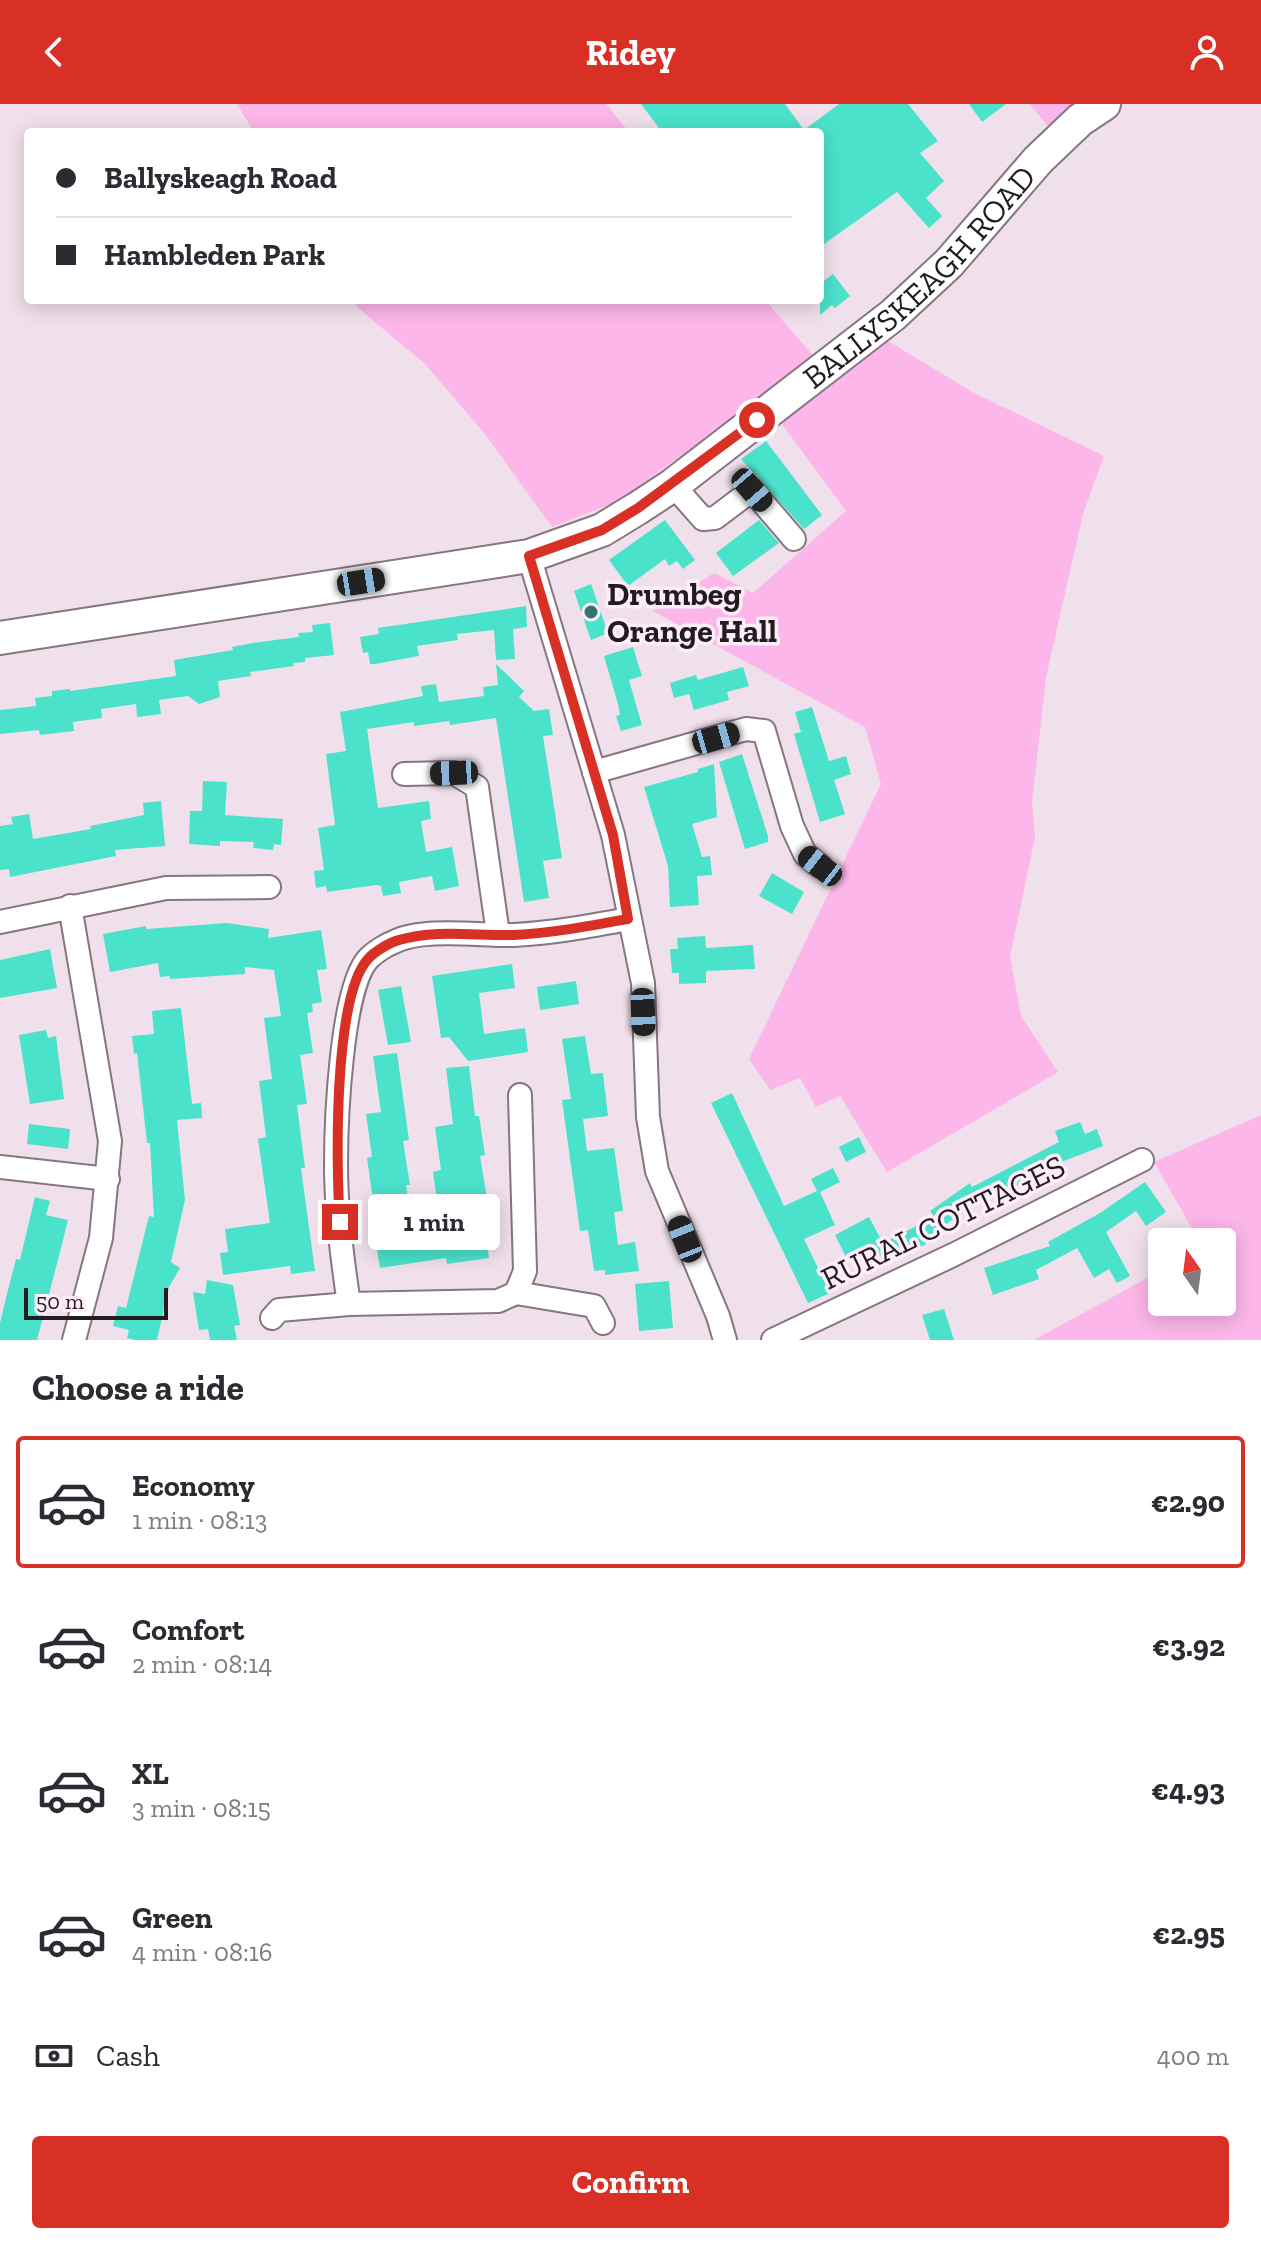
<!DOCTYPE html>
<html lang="en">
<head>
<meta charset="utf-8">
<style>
	:root { --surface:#fff; --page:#f2f2f3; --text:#2b2b33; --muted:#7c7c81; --line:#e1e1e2; --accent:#d93025 }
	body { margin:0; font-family:"Zilla Slab",serif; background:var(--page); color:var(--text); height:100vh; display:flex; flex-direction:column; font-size:30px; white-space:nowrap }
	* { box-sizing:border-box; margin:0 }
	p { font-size:26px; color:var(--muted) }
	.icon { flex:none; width:44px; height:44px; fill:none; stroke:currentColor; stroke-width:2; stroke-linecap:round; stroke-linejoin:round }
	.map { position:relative; height:1236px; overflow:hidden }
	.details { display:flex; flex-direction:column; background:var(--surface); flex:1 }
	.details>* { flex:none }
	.top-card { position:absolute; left:24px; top:24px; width:800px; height:176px; border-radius:8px; box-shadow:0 4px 20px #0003; display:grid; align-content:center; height:176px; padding:0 32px; background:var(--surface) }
	.needle { width:52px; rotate:346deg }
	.fabs { position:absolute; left:1148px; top:1124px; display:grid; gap:16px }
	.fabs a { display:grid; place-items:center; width:88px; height:88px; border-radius:8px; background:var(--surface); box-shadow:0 4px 20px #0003; font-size:40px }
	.scale { position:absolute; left:24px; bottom:20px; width:144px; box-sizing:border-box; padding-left:8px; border:4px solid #221c20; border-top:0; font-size:22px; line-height:28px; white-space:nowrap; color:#221c20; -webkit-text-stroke:6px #feedf9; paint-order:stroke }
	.end { position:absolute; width:36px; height:36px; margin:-18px; border:10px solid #d93025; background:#fff; box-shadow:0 0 0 4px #fff }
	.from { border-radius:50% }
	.bubble { position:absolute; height:56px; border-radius:8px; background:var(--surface); box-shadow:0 4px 20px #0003; font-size:26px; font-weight:700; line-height:56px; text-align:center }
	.car { position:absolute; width:24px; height:48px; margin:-24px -12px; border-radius:10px; box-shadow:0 0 6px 2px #0007; background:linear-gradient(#222 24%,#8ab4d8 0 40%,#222 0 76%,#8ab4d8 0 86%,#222 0) }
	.top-card b { display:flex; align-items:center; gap:28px; height:76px; font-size:30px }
	.top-card b+b { border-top:2px solid var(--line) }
	.top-card i { width:20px; height:20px; background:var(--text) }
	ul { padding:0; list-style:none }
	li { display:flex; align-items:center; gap:24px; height:132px; margin:0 16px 12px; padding:0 16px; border:4px solid transparent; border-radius:8px }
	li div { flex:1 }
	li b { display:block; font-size:30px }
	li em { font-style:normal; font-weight:700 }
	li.on { border-color:var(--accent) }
	li>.icon { width:72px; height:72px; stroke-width:1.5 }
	h2 { padding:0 32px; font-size:36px; line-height:96px }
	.pay { display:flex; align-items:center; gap:20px; height:88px; padding:0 32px; font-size:30px }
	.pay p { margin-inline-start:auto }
	.button { display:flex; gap:16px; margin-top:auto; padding:16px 32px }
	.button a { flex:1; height:92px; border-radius:8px; background:var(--accent); color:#fff; font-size:32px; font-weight:700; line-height:92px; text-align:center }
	header { display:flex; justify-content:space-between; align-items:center; height:104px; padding:0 32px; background:var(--accent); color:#fff; font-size:36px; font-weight:700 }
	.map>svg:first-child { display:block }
	.green { fill:#fcb6e9 }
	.building { fill:#4be2cc }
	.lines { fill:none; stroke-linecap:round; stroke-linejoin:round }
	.street-casing { stroke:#857680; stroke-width:26 }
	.secondary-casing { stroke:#857680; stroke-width:36 }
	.street { stroke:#fff; stroke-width:22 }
	.secondary { stroke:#fff; stroke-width:32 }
	.route { stroke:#d93025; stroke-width:10 }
	.poi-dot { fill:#31766c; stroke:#feedf9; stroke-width:3 }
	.labels { text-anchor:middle; stroke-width:7; stroke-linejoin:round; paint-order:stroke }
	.street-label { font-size:32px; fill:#221c20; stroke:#feedf9 }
	.poi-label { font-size:32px; font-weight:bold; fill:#221c20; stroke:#feedf9; text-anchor:start }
</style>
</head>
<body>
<header><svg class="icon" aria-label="back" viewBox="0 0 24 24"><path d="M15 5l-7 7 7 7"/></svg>Ridey<svg class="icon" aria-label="person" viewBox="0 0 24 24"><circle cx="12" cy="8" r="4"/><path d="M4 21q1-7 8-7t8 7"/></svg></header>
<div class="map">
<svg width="1261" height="1236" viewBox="0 0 1261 1236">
	<rect width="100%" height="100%" fill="#f0e0eb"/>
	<g class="green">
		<path d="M237 0H606L629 28H254Z"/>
		<path d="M1030 0H1081L1051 26Z"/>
		<path d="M353 196H765L816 255 616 398 552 423 486 331 425 260 357 203Z"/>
		<path d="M883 234 974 289 1104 352 1083 410 1046 573 1032 698 1035 733 1010 853 1021 912 1058 968 887 1068 840 992 816 1003 800 974 770 986 749 955 881 680 865 623 653 507 714 469 753 489 846 407 779 316Z"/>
		<path d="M1261 1011V1236H1034L1162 1166V1198H1222V1138H1200L1154 1058Z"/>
	</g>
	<g class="building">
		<path d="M641 0H785L804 26 839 0H908L938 37 920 49 944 77 926 94 942 112 929 124 897 88 820 143V28H662Z"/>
		<path d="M969 0H1006L982 18Z"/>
		<path d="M833 170 850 192 835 204 832 201 820 211V180Z"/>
		<path d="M766 337 822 411 804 425 741 355Z"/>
		<path d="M665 416 695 456 683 465 677 457 669 462 665 455 628 482 609 456Z"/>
		<path d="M759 416 779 439 733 472 716 449Z"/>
		<path d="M591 480 608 529 591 536 574 487Z"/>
		<path d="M526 502 527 523 513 525 515 555 496 556 494 526 457 530 458 536 417 542 419 552 375 560H370L368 548 363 549 360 533 379 530 378 524Z"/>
		<path d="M330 519 334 551 305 554V558L293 559 294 562 250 568 251 572 218 577 220 593 199 600 188 592 159 596 161 610 137 613 136 600 101 605 102 614 73 618 74 627 40 631 39 626 0 630V606L36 602 35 594 52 592V587L70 585V587L176 572 174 556 233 546 232 543 253 539 299 533 298 529 313 528 312 521Z"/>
		<path d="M633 543 642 572 629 576 642 621 621 627 616 612 620 611 618 600 604 552Z"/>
		<path d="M496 560 524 587 519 593 534 607 549 605 553 631 543 632 562 754 543 757 549 794 524 798 496 614 450 621 449 617 414 622V618L367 625 378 704 429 697 431 715 421 717 426 748 452 743 459 782 435 787 432 772 399 778 401 789 383 792 381 782 376 781 327 788 326 782 316 784 314 767 324 766 318 724 335 721 326 650 346 647 340 608 423 592 421 582 436 580 439 598 484 592 483 583 498 581Z"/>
		<path d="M743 563 749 582 727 588 729 596 694 606 689 590 674 594 670 579 696 571 698 576Z"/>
		<path d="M812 603 829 657 846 652 851 670 834 676 845 710 820 718 794 630 801 628 795 608Z"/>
		<path d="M742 650 768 732V738L745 745 719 658Z"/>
		<path d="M714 660 717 713 692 720 702 753 710 752 712 771 697 772 699 801 670 803 668 762 644 683 698 668V665Z"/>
		<path d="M203 677 227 678 225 711 283 715 281 741 274 740 273 746 253 744 254 738 220 737V742L189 740 190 707H202Z"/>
		<path d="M161 697 165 742 115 746 116 752 10 773 9 765 0 766V722L13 720 11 713 29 710 33 735 91 725 90 722 144 711 143 699Z"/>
		<path d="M772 769 804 788 792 810 759 792Z"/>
		<path d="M227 819 269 825 268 834 321 826 327 865 317 866 322 898 312 900 313 908 307 909 313 949 300 951 307 1000 297 1001 305 1064H301L315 1167 291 1170 290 1162 223 1171 220 1149 228 1148 225 1125 270 1119 258 1035 266 1033 259 977 272 975 264 914 281 912 274 866 245 863V870L170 875V872L160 873 158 859 110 868 103 830 146 822V825Z"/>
		<path d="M705 832 706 844 753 841 755 865 706 867V879L679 880V869H672L670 845H678L677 834Z"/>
		<path d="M50 845 57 884 0 894V856Z"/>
		<path d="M512 860 515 884 479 889 484 930 525 924 528 948 468 957 449 933 441 934 432 872Z"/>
		<path d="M576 877 579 900 540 906 537 883Z"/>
		<path d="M401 882 411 938 388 941 378 886Z"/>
		<path d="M181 904 192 1000 201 999 202 1014 177 1016 185 1096 171 1158 180 1164 169 1183 157 1236H135L127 1234 129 1226 113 1222 118 1202 126 1204 149 1112 154 1113 150 1039H147L137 949 134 950 132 932 154 930 152 907Z"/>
		<path d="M46 926 48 934 56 932 64 995 30 1000 19 931Z"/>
		<path d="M585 932 591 970 603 969 608 1012 583 1015 587 1047 614 1044 623 1107 614 1108 618 1141 635 1138 639 1167 605 1171V1166L594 1167 588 1126 580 1127 562 996 571 995 562 935Z"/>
		<path d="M397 949 409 1036 403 1037 410 1081H406L411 1116 439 1111 433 1068 441 1066 435 1023 453 1020 446 964 469 962 475 1012H479L485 1051 480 1052 488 1101 482 1102 489 1154 447 1160 446 1154 380 1164 369 1096H373L367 1054 372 1053 366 1010 381 1008 373 952Z"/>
		<path d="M732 989 784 1102 817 1087 811 1075 833 1064 840 1078 820 1088 835 1121 804 1135 830 1189 808 1199 711 999Z"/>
		<path d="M1080 1018 1085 1030 1097 1025 1103 1042 1043 1065 1044 1067 1002 1090 998 1083 924 1136 926 1140 885 1161 876 1143 848 1157 835 1131 869 1113 883 1139 934 1113 930 1107 970 1079 972 1083 1059 1038 1055 1027Z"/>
		<path d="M29 1020 70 1025 68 1045 27 1040Z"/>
		<path d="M859 1033 866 1048 846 1058 839 1043Z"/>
		<path d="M1145 1078 1166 1108 1146 1122 1136 1107 1106 1128 1130 1172 1117 1179 1109 1165 1094 1174 1077 1144 1036 1166 1039 1175 993 1191 984 1164 1050 1142 1048 1138 1100 1109Z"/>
		<path d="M35 1093 50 1097 46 1111 68 1116 61 1144 37 1236H0V1219L6 1194 16 1155 20 1156Z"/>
		<path d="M207 1176 233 1181 240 1221 234 1222 237 1236H210L208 1225 199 1226 193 1188 205 1190Z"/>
		<path d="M669 1177 673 1224 639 1227 635 1180Z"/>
		<path d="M944 1205 954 1236H930L922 1211Z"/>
	</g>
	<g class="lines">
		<g class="street-casing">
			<g id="street">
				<path d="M673 381 703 415 715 414 752 386 794 435"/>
				<path d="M529 452 613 731 643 879 648 1013 657 1067 718 1212 725 1236"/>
				<path d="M594 668 746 625 764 627 792 722 805 750 820 762"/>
				<path d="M404 670 454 669 477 683 498 830"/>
				<path d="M70 802 110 1037 101 1134 74 1236"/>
				<path d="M0 818 166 784 269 783"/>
				<path d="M520 991 525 1167 516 1189 498 1197 349 1200C342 1154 336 1107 336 1061 336 1019 341 882 369 854 375 848 386 841 394 838 423 823 481 832 514 831 553 829 591 822 628 815"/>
				<path d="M0 1063 108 1075"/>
				<path d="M516 1189 594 1202 603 1219"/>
				<path d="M272 1214 279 1206 349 1200"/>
				<path d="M773 1236 953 1151 1142 1056"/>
			</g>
		</g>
		<g class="secondary-casing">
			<g id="secondary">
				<path id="s1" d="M0 534 529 452 602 426 638 404 673 381 893 211 949 159 1038 56 1080 16 1104 0"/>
			</g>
		</g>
		<use href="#street" class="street"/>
		<use href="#secondary" class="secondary"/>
	</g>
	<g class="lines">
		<path class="route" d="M340 1118C336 1065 333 893 368 855 374 848 390 838 399 836 436 825 476 832 514 831 553 829 590 822 628 815L613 731 529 452 602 426 638 404 757 316"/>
	</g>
	<circle class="poi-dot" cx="591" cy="508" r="8"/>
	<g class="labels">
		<g class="street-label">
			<text dy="11" stroke="none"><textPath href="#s1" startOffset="1020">BALLYSKEAGH ROAD</textPath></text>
			<text transform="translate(943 1118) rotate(-26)" y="11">RURAL COTTAGES</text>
		</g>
		<g class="poi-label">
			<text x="607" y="501">Drumbeg<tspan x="607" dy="37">Orange Hall</tspan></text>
		</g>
	</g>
</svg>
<div class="fabs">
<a><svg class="needle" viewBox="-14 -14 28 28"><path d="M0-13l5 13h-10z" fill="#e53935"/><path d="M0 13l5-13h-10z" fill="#7c7c81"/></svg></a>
</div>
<div class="scale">50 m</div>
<i class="end from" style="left:757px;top:316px"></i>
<i class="end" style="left:340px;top:1118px"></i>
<div class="bubble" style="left:368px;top:1090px;width:132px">1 min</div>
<i class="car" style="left:752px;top:386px;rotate:139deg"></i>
<i class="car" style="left:361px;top:478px;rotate:81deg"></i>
<i class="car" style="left:716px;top:634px;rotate:74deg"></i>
<i class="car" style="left:454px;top:669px;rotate:268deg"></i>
<i class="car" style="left:820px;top:762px;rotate:308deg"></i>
<i class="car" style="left:643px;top:908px;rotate:178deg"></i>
<i class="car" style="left:685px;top:1135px;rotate:338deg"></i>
<div class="top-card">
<b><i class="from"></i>Ballyskeagh Road</b>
<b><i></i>Hambleden Park</b>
</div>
</div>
<section class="details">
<h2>Choose a ride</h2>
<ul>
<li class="on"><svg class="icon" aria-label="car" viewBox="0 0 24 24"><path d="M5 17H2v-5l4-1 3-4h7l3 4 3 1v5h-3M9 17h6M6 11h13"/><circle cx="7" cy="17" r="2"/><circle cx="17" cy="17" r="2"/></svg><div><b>Economy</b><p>1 min · 08:13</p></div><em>€2.90</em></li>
<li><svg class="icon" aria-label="car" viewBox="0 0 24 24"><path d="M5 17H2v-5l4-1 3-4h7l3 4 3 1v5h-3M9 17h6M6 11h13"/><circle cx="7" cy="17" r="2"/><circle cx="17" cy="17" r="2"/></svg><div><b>Comfort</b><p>2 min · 08:14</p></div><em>€3.92</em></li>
<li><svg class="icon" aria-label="car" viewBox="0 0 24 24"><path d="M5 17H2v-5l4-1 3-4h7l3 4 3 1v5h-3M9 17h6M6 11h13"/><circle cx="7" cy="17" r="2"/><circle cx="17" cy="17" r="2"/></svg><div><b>XL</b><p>3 min · 08:15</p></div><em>€4.93</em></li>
<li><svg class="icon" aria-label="car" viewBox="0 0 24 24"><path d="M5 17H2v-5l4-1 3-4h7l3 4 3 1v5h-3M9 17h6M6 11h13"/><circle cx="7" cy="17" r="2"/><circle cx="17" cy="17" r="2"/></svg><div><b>Green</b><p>4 min · 08:16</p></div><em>€2.95</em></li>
</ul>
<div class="pay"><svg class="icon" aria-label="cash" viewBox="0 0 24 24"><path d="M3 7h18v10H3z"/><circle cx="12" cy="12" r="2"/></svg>Cash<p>400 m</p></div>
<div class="button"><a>Confirm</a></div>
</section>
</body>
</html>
